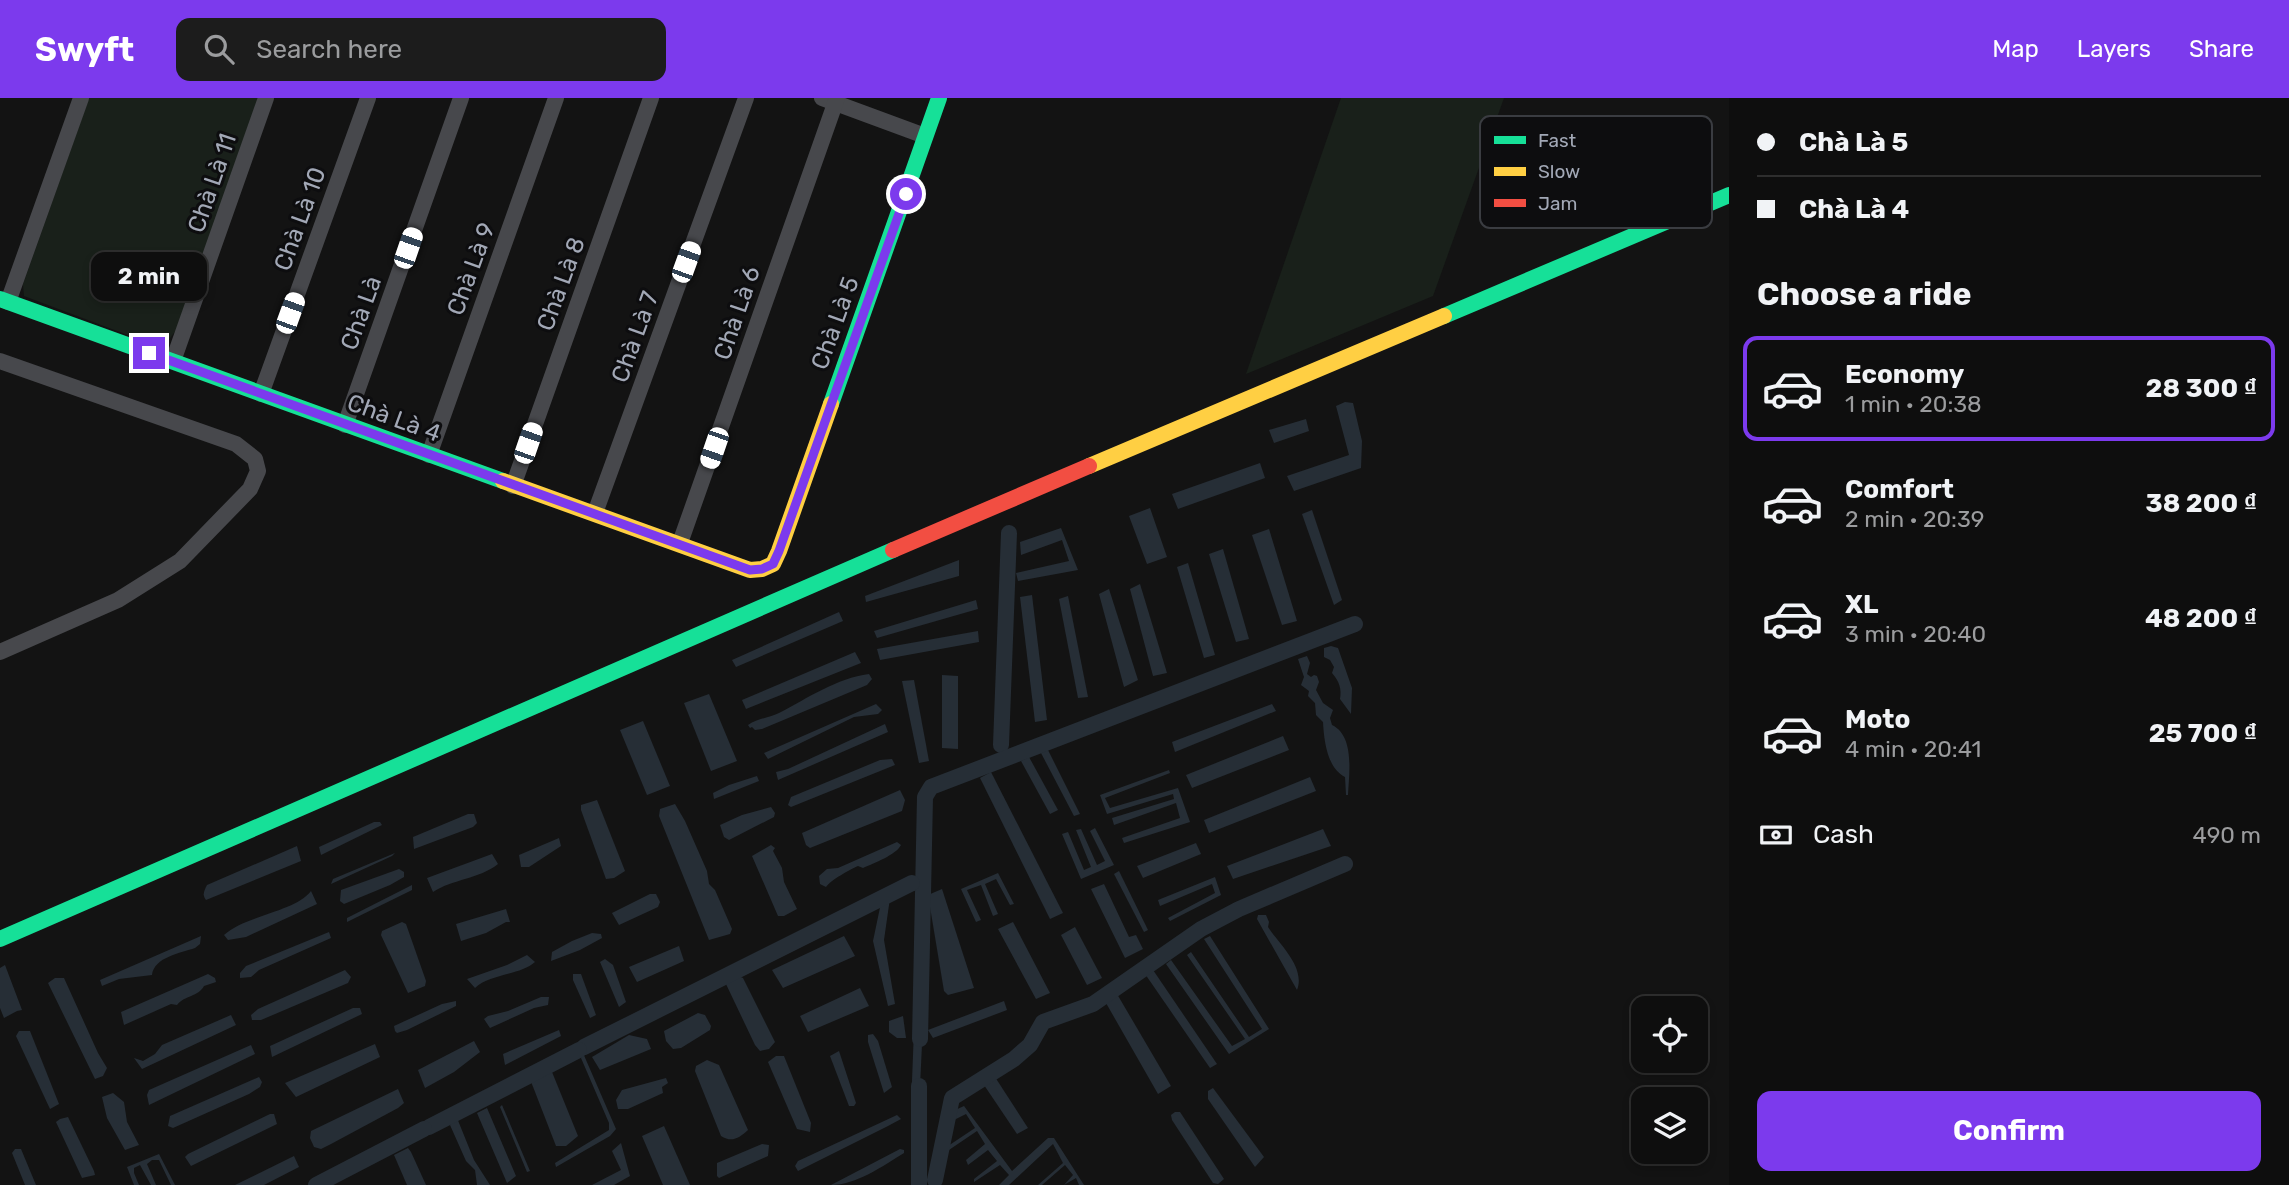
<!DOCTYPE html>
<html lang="en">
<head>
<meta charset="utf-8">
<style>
	:root { --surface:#0e0e0e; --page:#1c1c1c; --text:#f1f3f6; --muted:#9b9c9e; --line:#2e2e2e; --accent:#7c3aed }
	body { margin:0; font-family:Rubik,sans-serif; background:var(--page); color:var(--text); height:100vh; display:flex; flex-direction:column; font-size:26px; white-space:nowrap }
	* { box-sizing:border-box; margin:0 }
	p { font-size:23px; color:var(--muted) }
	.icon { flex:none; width:38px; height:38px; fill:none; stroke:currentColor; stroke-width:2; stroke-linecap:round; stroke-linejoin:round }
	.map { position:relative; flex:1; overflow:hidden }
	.details { display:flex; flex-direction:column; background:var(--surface); width:560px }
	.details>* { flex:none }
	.top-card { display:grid; align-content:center; height:154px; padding:0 28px; background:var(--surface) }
	.controls { position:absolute; left:1631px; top:898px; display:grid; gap:14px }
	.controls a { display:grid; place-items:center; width:77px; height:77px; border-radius:14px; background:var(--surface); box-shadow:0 4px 10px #0003,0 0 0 2px var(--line); font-size:35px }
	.end { position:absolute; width:32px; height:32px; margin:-16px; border:9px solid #7c3aed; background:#fff; box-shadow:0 0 0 4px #fff }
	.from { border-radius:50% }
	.bubble { position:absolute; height:49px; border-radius:14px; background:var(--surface); box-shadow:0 4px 10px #0003,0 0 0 2px var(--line); font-size:23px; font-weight:700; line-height:49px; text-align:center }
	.car { position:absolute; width:21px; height:42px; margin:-21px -10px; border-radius:9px; box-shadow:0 0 5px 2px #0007; background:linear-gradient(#fff 24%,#345 0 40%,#fff 0 76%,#345 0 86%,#fff 0) }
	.top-card b { display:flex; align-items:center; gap:24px; height:66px; font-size:26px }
	.top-card b+b { border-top:2px solid var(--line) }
	.top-card i { width:18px; height:18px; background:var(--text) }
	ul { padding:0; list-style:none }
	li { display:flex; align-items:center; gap:21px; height:105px; margin:0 14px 10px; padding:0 14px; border:4px solid transparent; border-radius:14px }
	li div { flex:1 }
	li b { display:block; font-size:26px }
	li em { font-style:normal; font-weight:700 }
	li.on { border-color:var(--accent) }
	li>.icon { width:63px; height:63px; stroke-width:1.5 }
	h2 { padding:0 28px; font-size:32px; line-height:84px }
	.pay { display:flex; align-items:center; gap:18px; height:77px; padding:0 28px; font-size:26px }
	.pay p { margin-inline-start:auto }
	.button { display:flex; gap:14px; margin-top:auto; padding:14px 28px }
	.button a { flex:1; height:80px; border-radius:14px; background:var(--accent); color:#fff; font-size:28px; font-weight:700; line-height:80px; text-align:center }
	header { display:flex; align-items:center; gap:42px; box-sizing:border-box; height:98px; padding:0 35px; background:var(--accent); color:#fff }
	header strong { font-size:33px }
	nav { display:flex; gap:38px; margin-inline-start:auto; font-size:24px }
	.search { width:490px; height:63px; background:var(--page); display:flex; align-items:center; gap:18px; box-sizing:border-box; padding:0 24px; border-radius:14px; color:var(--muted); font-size:26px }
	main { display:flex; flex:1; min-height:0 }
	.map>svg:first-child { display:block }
	.green { fill:#19201a }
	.water { fill:#262e36 }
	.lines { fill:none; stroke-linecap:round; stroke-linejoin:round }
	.canal { stroke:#262e36; stroke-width:16 }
	.street { stroke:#47484c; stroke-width:16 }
	.fast { stroke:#16e098; stroke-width:16 }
	.slow { stroke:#ffcf43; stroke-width:16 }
	.jam { stroke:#f24e42; stroke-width:16 }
	.route { stroke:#7c3aed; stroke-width:9 }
	.labels { text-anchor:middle; stroke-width:6; stroke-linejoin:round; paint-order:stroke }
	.street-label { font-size:24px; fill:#a2a8b6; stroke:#0d0d0f }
	.key { fill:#0d0d0f; stroke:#3a3c41; stroke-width:2 }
	.key-label { font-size:19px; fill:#a2a8b6 }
</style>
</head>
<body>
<header>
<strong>Swyft</strong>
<div class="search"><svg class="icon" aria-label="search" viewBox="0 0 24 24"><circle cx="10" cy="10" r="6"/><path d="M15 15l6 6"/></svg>Search here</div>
<nav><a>Map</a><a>Layers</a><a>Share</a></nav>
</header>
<main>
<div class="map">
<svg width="1729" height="1087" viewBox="0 0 1729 1087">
	<rect width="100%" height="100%" fill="#131313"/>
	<g class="green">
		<path d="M89 0H258L177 231 167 244 157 248 24 198 23 186Z"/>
		<path d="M1341 0H1504L1433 198 1246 276Z"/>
	</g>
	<g class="water">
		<path d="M1345 304 1353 305 1362 343 1361 370 1294 393 1287 378 1349 357 1336 308Z"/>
		<path d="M1306 321 1309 333 1274 345 1269 332Z"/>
		<path d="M1260 365 1265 380 1178 411 1172 396Z"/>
		<path d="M1150 410 1167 459 1147 466 1129 418Z"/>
		<path d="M1312 412 1342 502 1334 507 1302 416Z"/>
		<path d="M1061 430 1078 472 1018 483 1016 475 1069 463 1062 442 1021 457 1020 444Z"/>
		<path d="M1269 431 1297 523 1282 527 1252 437Z"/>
		<path d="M1223 451 1249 541 1236 544 1209 456Z"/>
		<path d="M959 462V478L866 504 865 498Z"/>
		<path d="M1188 465 1215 557 1204 560 1177 469Z"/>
		<path d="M1140 486 1167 575 1153 578 1130 491Z"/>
		<path d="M1109 491 1138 582 1124 589 1099 496Z"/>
		<path d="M1032 497 1047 622 1035 624 1020 499Z"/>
		<path d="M1068 498 1088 599 1078 600 1059 501Z"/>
		<path d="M976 502 978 511 877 540 874 533Z"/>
		<path d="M839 514 843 523 736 569 732 562Z"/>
		<path d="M978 533 979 544 880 562 877 551Z"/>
		<path d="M1331 548 1338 550 1352 590 1351 616 1340 601C1342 591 1339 583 1332 575L1334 569 1330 562 1324 559V550Z"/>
		<path d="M855 554 861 565 746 611 742 602Z"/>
		<path d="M1307 558 1310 565 1307 576 1311 579 1314 577 1317 578 1319 584 1316 592 1323 605 1333 612 1330 620 1332 627C1355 638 1349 676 1348 697H1346L1345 679C1327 670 1324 642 1323 624L1316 617 1315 605 1308 598 1309 593 1301 587 1304 579 1298 561Z"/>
		<path d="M869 576 872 581 867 587 762 631 755 632 752 629 750 630 748 627C758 620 769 620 779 615 808 600 837 580 869 576Z"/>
		<path d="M942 577 958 578V651L942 650Z"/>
		<path d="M914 582 929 663 919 665 902 583Z"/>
		<path d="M709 596 737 663 711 673 684 605Z"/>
		<path d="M876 606 882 612 878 616 854 619 768 661 764 655Z"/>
		<path d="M1272 606 1276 613 1175 654 1172 644Z"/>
		<path d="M643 623 670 688 647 697 620 632Z"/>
		<path d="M885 626 888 634 778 682 776 674 788 671Z"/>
		<path d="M1283 638 1289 652 1192 690 1186 677Z"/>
		<path d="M1048 652 1080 716 1074 718 1041 655Z"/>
		<path d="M1029 659 1058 712 1050 716 1021 663Z"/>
		<path d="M892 661 895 667 791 709 788 707 791 699 880 662Z"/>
		<path d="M1169 672 1170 675 1105 700 1110 710 1178 690 1190 724 1124 745 1122 740 1180 720 1176 705 1114 727 1112 720 1174 701 1173 696 1107 716 1100 697Z"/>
		<path d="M991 674 1063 815 1050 821 980 680Z"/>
		<path d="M757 678 759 683 714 701 713 695 729 687Z"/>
		<path d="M1310 679 1316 693 1209 735 1204 722Z"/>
		<path d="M900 692 905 702 902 713 810 750 806 747 802 735Z"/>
		<path d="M597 702 625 773 614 780 606 781 581 712V707Z"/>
		<path d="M675 706 685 723 707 773 709 786 715 792 732 831 730 836 709 842 659 718 660 711Z"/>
		<path d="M771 709 775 715 774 719 729 742 724 739 720 727 742 717Z"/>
		<path d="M468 716H474L477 725 473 729 414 751 413 739Z"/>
		<path d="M374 724H380L382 727 321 757 319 749Z"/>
		<path d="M1095 730 1114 767 1081 781 1062 736 1068 734 1084 772 1091 769 1076 732 1081 731 1097 767 1105 763 1090 733Z"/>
		<path d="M1323 731 1331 748 1233 781 1227 768Z"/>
		<path d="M559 740 561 748 529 769H521L519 757Z"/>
		<path d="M897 744 901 747C896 757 874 765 863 770L858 768C849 772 831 782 826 789L820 786 819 778 827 771 838 770Z"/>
		<path d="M1196 745 1201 756 1143 780 1137 768Z"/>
		<path d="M771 747 775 750 773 753 782 770 784 784 797 811 784 818H778L752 758Z"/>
		<path d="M297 748 301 763 206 802C202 797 204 793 207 787Z"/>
		<path d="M395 755 392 758 331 786 333 781Z"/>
		<path d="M492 756 498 766C479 781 453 781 433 794L427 780Z"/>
		<path d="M399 771 404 774V779L390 787 344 806 340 803 341 792Z"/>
		<path d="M1119 773 1148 832 1144 834 1114 776Z"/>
		<path d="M998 775 1014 806 1010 807 996 781 985 786 998 816 993 818 981 787 967 792 981 822 976 824 961 791Z"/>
		<path d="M1215 779 1221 797 1170 823 1168 820 1215 795 1212 786 1160 808 1158 802Z"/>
		<path d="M1104 786 1129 839 1136 837 1143 851 1125 860 1091 791Z"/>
		<path d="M412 787V792L408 794 347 824V820Z"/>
		<path d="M942 791 974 890 948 897 944 893 928 797Z"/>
		<path d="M311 793 317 806 246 839 228 842 224 837C246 817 295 814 311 793Z"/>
		<path d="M650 796H656L660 804 658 809 619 827 612 815Z"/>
		<path d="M882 800H890L884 842 895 906 888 908 873 843Z"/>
		<path d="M506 811 510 824H506L486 835 461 843 456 826Z"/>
		<path d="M1258 817H1266L1269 824 1268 829C1279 846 1306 869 1297 892L1257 821Z"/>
		<path d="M402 824 406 826 426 883 425 888 408 895 381 837 382 833Z"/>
		<path d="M1013 824 1050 895 1036 901 998 831Z"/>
		<path d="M1075 829 1102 880 1087 887 1061 837Z"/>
		<path d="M329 834 331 840 259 872 251 879 240 880V875L246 868Z"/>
		<path d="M592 835 601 836 602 840 580 852 551 863 552 854 572 843Z"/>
		<path d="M201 838 200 846 195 850C181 855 154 859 152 877L119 881 102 888 100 882Z"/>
		<path d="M844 838 855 858 783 890 772 872Z"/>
		<path d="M1210 838 1269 931 1229 956 1166 866 1171 862 1232 948 1245 941 1187 857 1191 854 1249 939 1262 931 1204 841Z"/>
		<path d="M679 848 684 863 637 884 629 869Z"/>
		<path d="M527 857 535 864C521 877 489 876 475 890L467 881 507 867Z"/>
		<path d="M605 861 613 867 626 904 619 909 600 864Z"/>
		<path d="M5 867 22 912 17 913 4 920 0 910V870Z"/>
		<path d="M1151 869 1217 966 1210 970 1143 873Z"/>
		<path d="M345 872 351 879 348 885 261 922H252L251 917 258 911Z"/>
		<path d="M208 876 215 880 216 884 204 888C198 899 185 897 177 907L171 906 124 927 121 914Z"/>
		<path d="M573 876H581L596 917 590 920 573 882Z"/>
		<path d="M736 877 743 880 775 944 769 951 760 953 755 947 725 884 727 879Z"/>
		<path d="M55 880H64L98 955 107 970 103 978 95 981 48 885Z"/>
		<path d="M860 890 869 908 808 934 800 918Z"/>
		<path d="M1117 896 1171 988 1158 996 1106 905Z"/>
		<path d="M541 899H549L548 907 534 910 490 930 484 921 488 918 508 913Z"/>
		<path d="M456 903V908L407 932 397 935 395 933 394 928 442 906Z"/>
		<path d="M1004 903 1007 912 933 940 928 932Z"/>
		<path d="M353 910H360L362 916 272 959 270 948Z"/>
		<path d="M698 915 705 917 711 928 710 932 681 950 673 951 666 943 664 933Z"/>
		<path d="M231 917 236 927 142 971 134 960 143 963 155 956 162 947Z"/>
		<path d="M903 918 906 940H897L889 934V923Z"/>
		<path d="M921 919 923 925 919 1010 911 1009 914 931 917 920Z"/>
		<path d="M559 932 561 938 505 967 503 956Z"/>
		<path d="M19 933H30L59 1006 50 1011 16 938Z"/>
		<path d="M873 936 878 943 892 989 884 995 868 944V937Z"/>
		<path d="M629 937 647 941 651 951 600 972 592 959Z"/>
		<path d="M474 943 480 954 454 974 425 990 418 972Z"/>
		<path d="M375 946 380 959 296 999 285 985Z"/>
		<path d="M251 947 255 956 149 1007 147 997 149 992Z"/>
		<path d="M839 953 856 1005 854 1008H849L830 958Z"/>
		<path d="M583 955 616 1031 610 1038 556 1069 555 1065 609 1032V1025L581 960Z"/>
		<path d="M776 958H784L811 1025 810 1034 797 1031 768 964Z"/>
		<path d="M707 962 719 967 748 1032C739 1040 732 1045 721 1038L695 973 696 968Z"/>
		<path d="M542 974H552L578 1038 566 1048H556L530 981Z"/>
		<path d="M259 979 262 984 260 989 249 996 173 1030 168 1028 170 1018Z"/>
		<path d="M995 979 1028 1030 1017 1036 984 987Z"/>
		<path d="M666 980 668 985 662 989 663 995 628 1011H618L616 1002 622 992Z"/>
		<path d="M1213 990 1264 1059 1255 1069 1208 1001V993Z"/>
		<path d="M398 991 404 1005 398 1010 331 1046 321 1051 314 1049 310 1040 311 1033Z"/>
		<path d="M113 995 124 1004 127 1024 139 1047 125 1052 107 1020 102 999Z"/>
		<path d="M502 1007 530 1073 527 1074 500 1009Z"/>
		<path d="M964 1008 1012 1073 1048 1040H1054L1084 1087H1079L1076 1080 1064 1087 1073 1077 1065 1067 1042 1087H1038L1063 1065 1053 1046 1009 1087H999L1009 1077 1000 1067 974 1084V1081L997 1063 988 1052 968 1067 966 1062 985 1046 977 1033 946 1054 945 1050 975 1030 966 1016 952 1023 953 1013Z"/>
		<path d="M487 1010 516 1078 507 1085 477 1015Z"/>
		<path d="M1175 1014H1180L1224 1081 1218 1086 1213 1085 1172 1022 1171 1017Z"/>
		<path d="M270 1016H274L277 1026 191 1068 185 1059 188 1056Z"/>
		<path d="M897 1017 901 1021 888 1028 798 1073 795 1068 798 1063Z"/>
		<path d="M68 1019 94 1073 95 1077 82 1080 56 1024 60 1021Z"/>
		<path d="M457 1020 474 1062 490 1087H477L475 1072 466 1063 450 1027Z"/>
		<path d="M664 1028 690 1087H663L642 1038Z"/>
		<path d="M621 1045 630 1078 614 1087H592L621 1072 612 1053Z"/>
		<path d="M762 1046 769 1047 768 1058 719 1080 717 1078V1065Z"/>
		<path d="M408 1050 411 1054 426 1087H407L394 1057Z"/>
		<path d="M15 1051H21L36 1087H25L12 1055Z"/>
		<path d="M900 1051 904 1052V1055C883 1068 856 1087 831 1087Z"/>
		<path d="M159 1056 175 1087H171L159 1062H152L147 1066 156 1087H151L140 1067 134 1070V1075L139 1087H134L127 1069Z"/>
		<path d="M294 1058 299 1069 264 1087H235Z"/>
	</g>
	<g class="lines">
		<g class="canal">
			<path d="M1001 647 1009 435"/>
			<path d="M920 941 925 699 931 689 1355 526"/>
			<path d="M584 949 912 785"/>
			<path d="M919 988V1087"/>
			<path d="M429 1029 579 952"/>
			<path d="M935 1082 952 1000 1014 961 1030 947 1043 924 1093 906 1201 831 1239 811 1345 766"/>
			<path d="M316 1087 424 1031"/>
		</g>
		<g class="street">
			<path d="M822 0 925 38"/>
			<path d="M8 204 81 0"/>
			<path d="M0 263 236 346 255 361 258 373 250 391 180 463 118 502 0 554"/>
			<path d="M173 263 266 0"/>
			<path d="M261 296 368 0"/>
			<path d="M345 327 461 0"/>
			<path d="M429 357 556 0"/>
			<path d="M513 388 651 0"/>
			<path d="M595 415 746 0"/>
			<path d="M680 445 837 0"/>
		</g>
		<g class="fast">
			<path d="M0 201 503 383"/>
			<path d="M1444 218 1729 97"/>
			<path d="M831 306 939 0"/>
			<path d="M0 841 893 452"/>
		</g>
		<g class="slow">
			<path d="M1089 368 1444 218"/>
			<path d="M503 383 750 472 762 471 773 466 779 453 831 306"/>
		</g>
		<path class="jam" d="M893 452 1089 368"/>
	</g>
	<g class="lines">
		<path class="route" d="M149 255 750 472 762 471 773 466 779 453 906 96"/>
	</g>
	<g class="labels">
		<g class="street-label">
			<text transform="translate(212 85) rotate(-71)" y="8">Chà Là 11</text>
			<text transform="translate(300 121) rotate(-70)" y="8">Chà Là 10</text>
			<text transform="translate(471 171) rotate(-70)" y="8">Chà Là 9</text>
			<text transform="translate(561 186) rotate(-70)" y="8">Chà Là 8</text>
			<text transform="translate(361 215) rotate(-70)" y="8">Chà Là</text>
			<text transform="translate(737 215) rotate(-71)" y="8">Chà Là 6</text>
			<text transform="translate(835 225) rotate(-70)" y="8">Chà Là 5</text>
			<text transform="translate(635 239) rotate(-70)" y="8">Chà Là 7</text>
			<text transform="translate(394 320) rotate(20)" y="8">Chà Là 4</text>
		</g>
	</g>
	<rect x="1480" y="18" width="232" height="112" rx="10" class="key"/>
	<rect x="1494" y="38" width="32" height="8" fill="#16e098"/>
	<rect x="1494" y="69" width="32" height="9" fill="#ffcf43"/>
	<rect x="1494" y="101" width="32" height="8" fill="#f24e42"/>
	<g class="key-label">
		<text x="1538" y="49">Fast</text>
		<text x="1538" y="80">Slow</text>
		<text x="1538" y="112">Jam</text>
	</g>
</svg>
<div class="controls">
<a><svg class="icon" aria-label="locate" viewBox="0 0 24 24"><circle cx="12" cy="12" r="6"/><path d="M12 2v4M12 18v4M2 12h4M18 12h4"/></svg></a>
<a><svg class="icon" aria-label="layers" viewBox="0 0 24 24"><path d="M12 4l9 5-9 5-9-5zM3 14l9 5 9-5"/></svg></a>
</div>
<i class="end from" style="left:906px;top:96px"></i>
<i class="end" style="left:149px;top:255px"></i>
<div class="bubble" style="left:91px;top:154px;width:116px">2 min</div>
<i class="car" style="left:408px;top:150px;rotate:19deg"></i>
<i class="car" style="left:686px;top:164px;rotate:20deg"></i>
<i class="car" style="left:290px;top:215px;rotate:20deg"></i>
<i class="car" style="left:528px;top:345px;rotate:19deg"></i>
<i class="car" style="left:714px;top:350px;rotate:199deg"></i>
</div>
<section class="details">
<div class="top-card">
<b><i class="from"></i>Chà Là 5</b>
<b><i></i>Chà Là 4</b>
</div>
<h2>Choose a ride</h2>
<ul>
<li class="on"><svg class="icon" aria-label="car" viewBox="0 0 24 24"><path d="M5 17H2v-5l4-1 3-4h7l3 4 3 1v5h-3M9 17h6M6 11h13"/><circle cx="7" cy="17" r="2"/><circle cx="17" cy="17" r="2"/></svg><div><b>Economy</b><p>1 min · 20:38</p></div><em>28 300 ₫</em></li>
<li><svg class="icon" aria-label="car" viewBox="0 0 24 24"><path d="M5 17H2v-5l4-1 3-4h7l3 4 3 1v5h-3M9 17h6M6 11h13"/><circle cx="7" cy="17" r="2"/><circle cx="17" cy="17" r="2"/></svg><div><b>Comfort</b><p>2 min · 20:39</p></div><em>38 200 ₫</em></li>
<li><svg class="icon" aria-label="car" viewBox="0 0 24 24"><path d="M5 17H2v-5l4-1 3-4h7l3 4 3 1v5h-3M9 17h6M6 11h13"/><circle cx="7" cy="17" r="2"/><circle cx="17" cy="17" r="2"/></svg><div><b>XL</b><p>3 min · 20:40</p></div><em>48 200 ₫</em></li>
<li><svg class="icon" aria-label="car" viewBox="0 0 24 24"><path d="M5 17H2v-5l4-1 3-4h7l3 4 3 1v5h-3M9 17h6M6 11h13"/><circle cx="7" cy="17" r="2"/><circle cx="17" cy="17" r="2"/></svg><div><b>Moto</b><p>4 min · 20:41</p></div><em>25 700 ₫</em></li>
</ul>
<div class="pay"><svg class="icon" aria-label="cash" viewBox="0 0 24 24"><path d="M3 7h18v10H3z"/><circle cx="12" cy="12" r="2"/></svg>Cash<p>490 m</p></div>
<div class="button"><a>Confirm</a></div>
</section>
</main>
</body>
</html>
